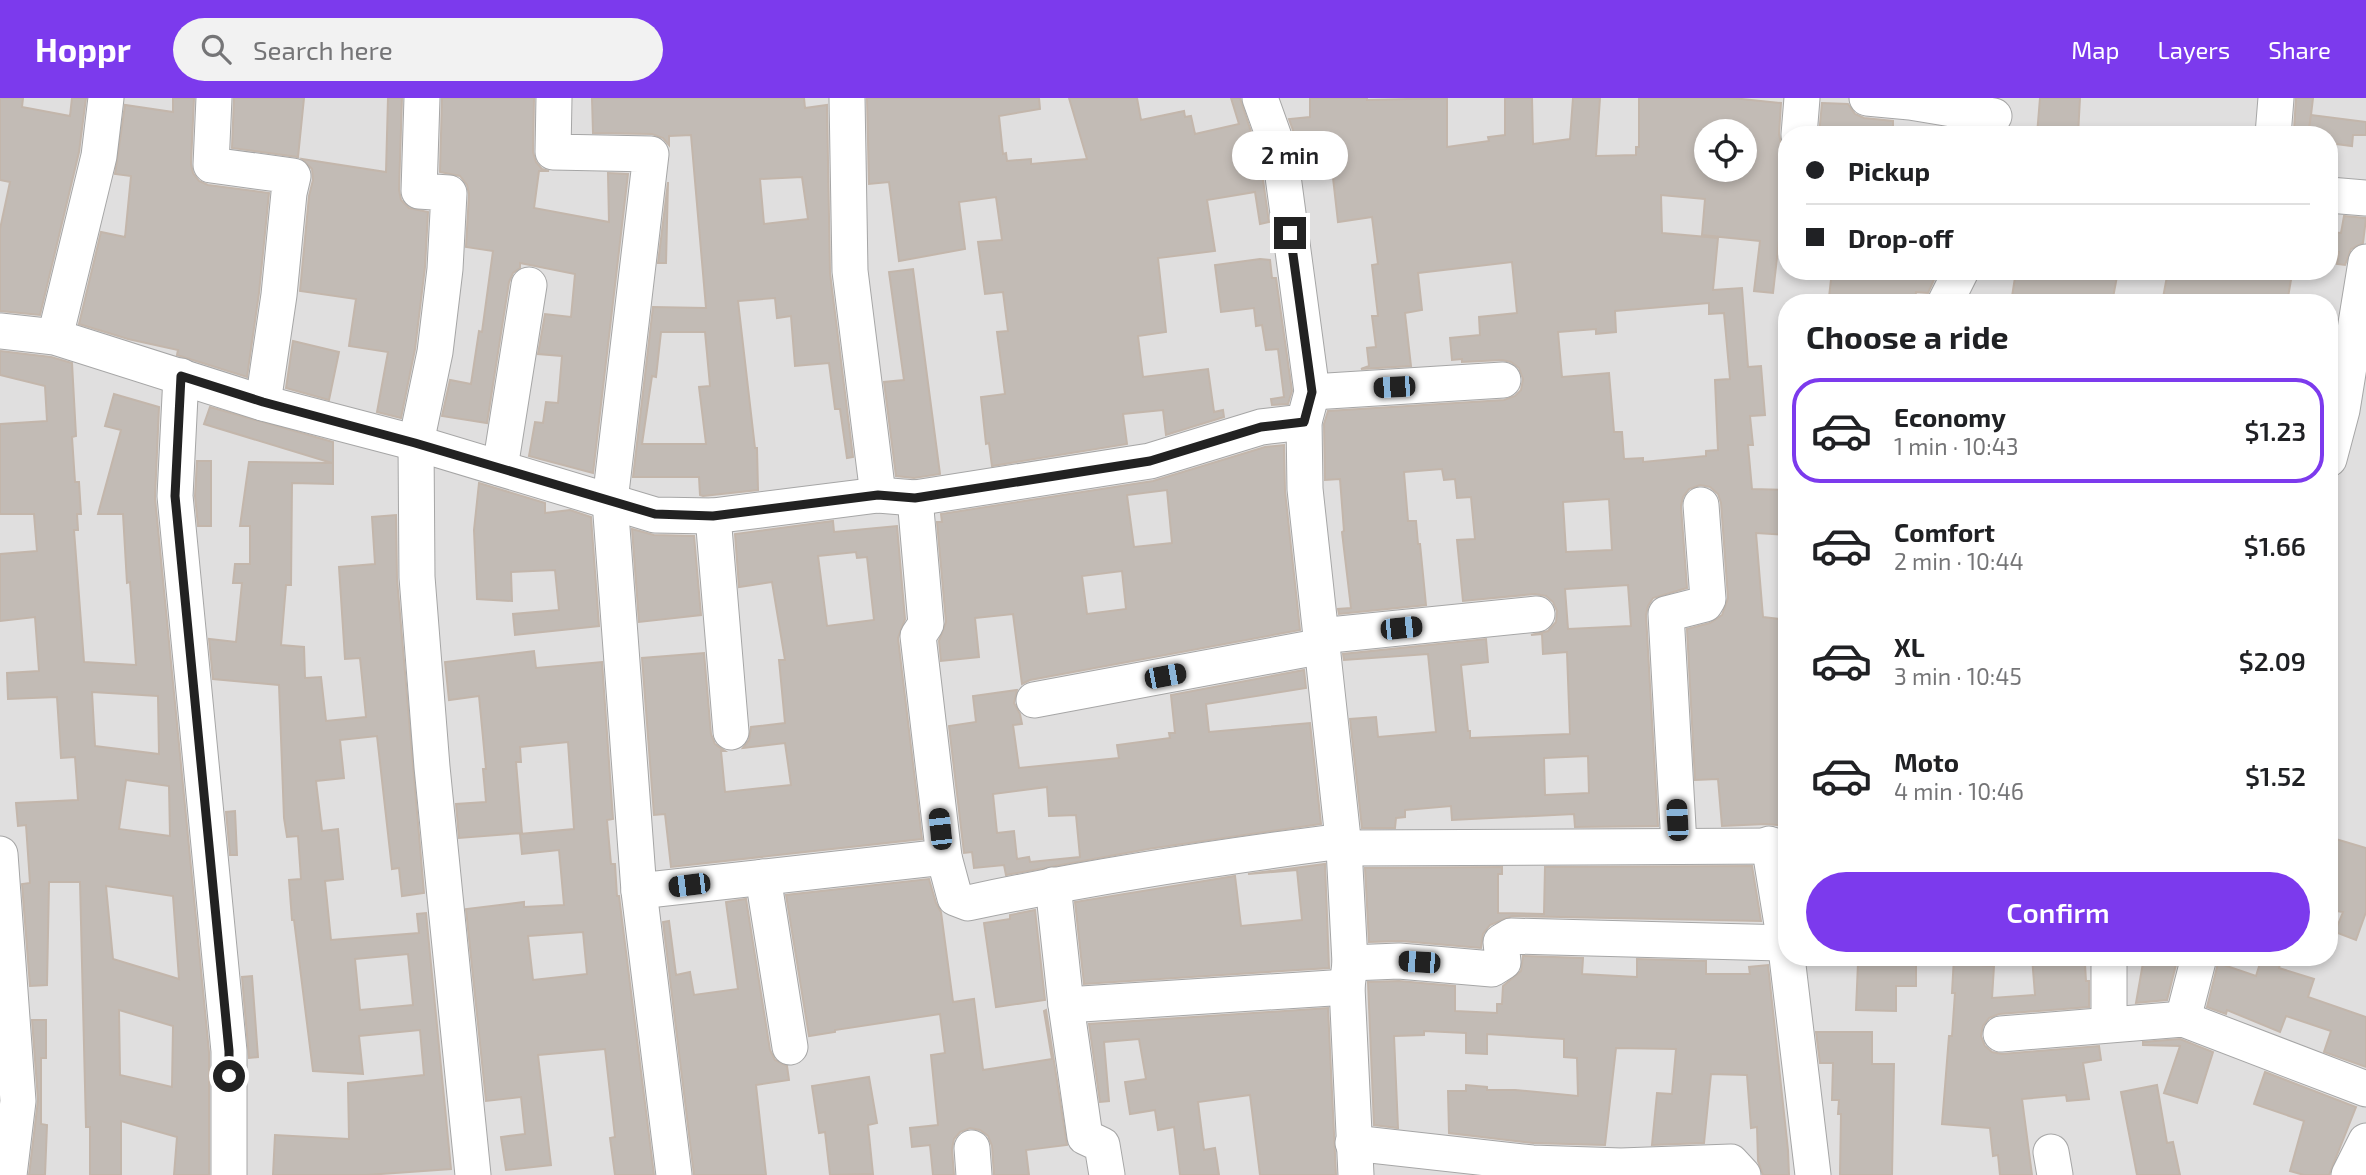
<!DOCTYPE html>
<html lang="en">
<head>
<meta charset="utf-8">
<style>
	:root { --surface:#fff; --page:#f2f2f2; --text:#202124; --muted:#757577; --line:#e0e0e0; --accent:#7c3aed }
	body { margin:0; font-family:"Exo 2",sans-serif; background:var(--page); color:var(--text); height:100vh; display:flex; flex-direction:column; font-size:26px; white-space:nowrap }
	* { box-sizing:border-box; margin:0 }
	p { font-size:23px; color:var(--muted) }
	.icon { flex:none; width:38px; height:38px; fill:none; stroke:currentColor; stroke-width:2; stroke-linecap:round; stroke-linejoin:round }
	.map { position:relative; flex:1; overflow:hidden }
	.sheet { position:absolute; left:1778px; top:196px; width:560px; height:672px; display:flex; flex-direction:column; background:var(--surface); border-radius:28px; box-shadow:0 4px 10px #0003 }
	.sheet>* { flex:none }
	.guide { position:absolute; left:1778px; top:28px; width:560px; height:154px; border-radius:28px; box-shadow:0 4px 10px #0003; display:grid; align-content:center; height:154px; padding:0 28px; background:var(--surface) }
	.buttons { position:absolute; left:1694px; top:21px; display:grid; gap:14px }
	.buttons a { display:grid; place-items:center; width:63px; height:63px; border-radius:50%; background:var(--surface); box-shadow:0 4px 10px #0003; font-size:35px }
	.end { position:absolute; width:32px; height:32px; margin:-16px; border:9px solid #222; background:#fff; box-shadow:0 0 0 4px #fff }
	.from { border-radius:50% }
	.bubble { position:absolute; height:49px; border-radius:24px; background:var(--surface); box-shadow:0 4px 10px #0003; font-size:23px; font-weight:600; line-height:49px; text-align:center }
	.car { position:absolute; width:21px; height:42px; margin:-21px -10px; border-radius:9px; box-shadow:0 0 5px 2px #0007; background:linear-gradient(#222 24%,#8ab4d8 0 40%,#222 0 76%,#8ab4d8 0 86%,#222 0) }
	.guide b { display:flex; align-items:center; gap:24px; height:66px; font-size:26px }
	.guide b+b { border-top:2px solid var(--line) }
	.guide i { width:18px; height:18px; background:var(--text) }
	ul { padding:0; list-style:none }
	li { display:flex; align-items:center; gap:21px; height:105px; margin:0 14px 10px; padding:0 14px; border:4px solid transparent; border-radius:28px }
	li div { flex:1 }
	li b { display:block; font-size:26px }
	li em { font-style:normal; font-weight:600 }
	li.selected { border-color:var(--accent) }
	li>.icon { width:63px; height:63px; stroke-width:1.5 }
	h2 { padding:0 28px; font-size:32px; line-height:84px }
	.cta { display:flex; gap:14px; margin-top:auto; padding:14px 28px }
	.cta a { flex:1; height:80px; border-radius:42px; background:var(--accent); color:#fff; font-size:28px; font-weight:600; line-height:80px; text-align:center }
	header { display:flex; align-items:center; gap:42px; box-sizing:border-box; height:98px; padding:0 35px; background:var(--accent); color:#fff }
	header strong { font-size:33px }
	nav { display:flex; gap:38px; margin-inline-start:auto; font-size:24px }
	.search { width:490px; height:63px; background:var(--page); display:flex; align-items:center; gap:18px; box-sizing:border-box; padding:0 24px; border-radius:38px; color:var(--muted); font-size:26px }
	.map>svg:first-child { display:block }
	.residential { fill:#e0dfdf; fill-rule:evenodd }
	.building { fill:#c2bbb5; stroke:#c3b6ab; stroke-width:2; fill-rule:evenodd }
	.lines { fill:none; stroke-linecap:round; stroke-linejoin:round }
	.minor-casing { stroke:#a6a6a6; stroke-width:37 }
	.minor { stroke:#fff; stroke-width:35 }
	.route { stroke:#222; stroke-width:9 }
</style>
</head>
<body>
<header>
<strong>Hoppr</strong>
<div class="search"><svg class="icon" aria-label="search" viewBox="0 0 24 24"><circle cx="10" cy="10" r="6"/><path d="M15 15l6 6"/></svg>Search here</div>
<nav><a>Map</a><a>Layers</a><a>Share</a></nav>
</header>
<div class="map">
<svg width="2366" height="1077" viewBox="0 0 2366 1077">
	<rect width="100%" height="100%" fill="#f2efe9"/>
	<path class="residential" d="M0 0H2366V1077H0ZM1706 33H1745V72H1706ZM1787 37H2329V173H1787ZM1787 205H2329V859H1787Z"/>
	<g class="building">
		<path d="M0 0H23L22 9 70 18 72 0H86L79 54 40 217 0 213V131L10 84 0 82Z"/>
		<path d="M173 0H194L191 66 193 75 199 83 208 87 269 95 259 195 247 279 177 257 178 252 128 241 79 226 101 134 125 139 131 78 115 76 125 7 173 14Z"/>
		<path d="M234 0H304L298 59 232 50Z"/>
		<path d="M388 0H402L399 92 401 102 409 110 428 114 425 169 415 251 401 320 377 314 388 254 349 248 356 201 300 193 309 98 313 82 312 71 302 61 386 74Z"/>
		<path d="M442 0H534L533 54 536 64 542 71 549 73H539L534 110 609 124 608 75 628 76 593 375 529 358 535 324 543 325 546 304 558 305 562 258 538 256 545 216 571 219 575 176 520 165V170L513 175 509 184 487 325 442 318 450 282 471 286 479 233 482 234 493 153 466 149 469 96 467 87 460 78 440 74Z"/>
		<path d="M592 0H804L805 10 827 7 830 175 853 359 847 360 840 311H835L829 265 795 268 791 218 777 220 775 200 738 203 755 350H757L758 392 703 398 700 397 699 379H633L653 209 706 210 691 37 669 38V47L663 40 652 36 593 35ZM802 79 808 121 764 126 760 81ZM661 234H705L710 288 699 289 706 346H642L652 278 656 279Z"/>
		<path d="M867 0H1039L1040 11 999 18 1003 56 1006 55 1007 63 1031 61V66L1087 61 1069 0H1137L1141 22 1184 13 1185 19 1191 18 1195 36 1239 26 1231 0H1240L1260 61 1269 124 1260 126 1255 94 1207 102 1215 153 1158 160 1166 234 1138 238 1143 279 1208 271 1214 314 1223 312 1224 319 1166 337 1163 312 1123 316 1127 346 992 368 989 345 986 346 981 299 1005 296 997 234 1008 233 1003 194 985 196 978 144 1002 142 996 99 959 104 965 151 899 163 889 84 869 86Z"/>
		<path d="M1310 0H1367V2L1447 0V49L1489 43 1488 39 1505 37V0H1532L1533 46 1570 41 1573 0H1600L1596 58 1636 57V49H1639V0H1732L1781 5 1779 36 1781 45 1787 53V72L1773 195 1754 193 1760 143 1702 137 1705 101 1661 97 1662 135 1718 140 1713 192 1742 190 1748 269 1761 268 1765 317 1750 318 1753 347H1748L1752 391 1787 392V437L1756 435 1763 519 1787 522V728L1766 726 1722 728 1718 681 1695 682 1687 531 1710 525 1722 517 1728 500 1721 405 1718 396 1710 389 1700 387 1689 391 1683 399 1681 408 1687 490 1653 500 1648 508 1646 517 1658 728 1575 729 1574 716 1452 722 1451 708 1405 712V719L1396 720 1395 730H1362L1350 621 1376 619 1378 639 1436 634 1428 556 1344 562 1343 556 1486 541 1488 564 1461 567 1468 633H1470V640L1570 636 1567 554 1543 556 1542 536 1531 537 1548 533 1556 524 1557 513 1553 504 1546 498 1535 496 1463 503 1457 442 1475 441 1471 399 1457 400 1455 381 1444 382 1442 371 1404 374 1408 423H1416L1418 446H1420L1426 507 1339 516 1338 511 1351 510 1342 434 1344 433 1340 381 1325 382 1324 326 1328 313 1504 302 1515 298 1521 292 1523 281 1519 270 1511 264 1502 262 1462 264V261L1452 262 1450 240 1480 237 1479 219 1517 215 1512 164 1418 175 1422 212 1405 215 1411 268 1361 271 1369 268 1367 250 1376 249 1372 218H1378L1372 167 1378 166 1372 119 1338 124 1332 71 1303 75 1299 49 1289 21 1310 19ZM1706 33H1745V72H1706ZM1709 205V216L1724 215 1730 281 1715 282 1718 352 1706 353V358L1643 364V360L1624 361 1622 334H1614L1609 275 1562 279 1558 234 1596 231V236L1616 234 1615 213ZM1609 401 1612 452 1566 454 1563 404ZM1628 487 1631 528 1568 531 1565 491ZM1588 658 1589 695 1545 697 1544 660Z"/>
		<path d="M2040 0H2080L2078 37H2037Z"/>
		<path d="M2296 0H2313L2309 34 2294 32Z"/>
		<path d="M1822 5 1848 6 1855 16 1864 20 1893 23V37H1819Z"/>
		<path d="M2311 17 2366 24V37H2353L2352 48 2329 45V37H2308Z"/>
		<path d="M668 84 666 165H658Z"/>
		<path d="M2344 118 2366 120 2363 145 2351 151 2345 167 2337 166 2339 154 2329 152 2331 134 2341 135Z"/>
		<path d="M1260 161 1270 162 1272 180H1276L1292 293 1288 306 1272 307 1271 301 1284 299 1278 251 1266 252 1262 227 1256 228 1254 210 1221 214 1215 167Z"/>
		<path d="M913 171 940 376 914 380 896 378 884 284 904 282 889 174Z"/>
		<path d="M1832 173H1938L1928 195 1916 194 1915 205H1881L1829 199Z"/>
		<path d="M2016 173H2118L2112 205H2011Z"/>
		<path d="M2168 173H2277L2292 176 2287 205H2250L2224 200 2223 205H2162Z"/>
		<path d="M293 243 339 254 329 302 286 290Z"/>
		<path d="M0 253 51 259 72 265 76 338 72 339 75 384H79L81 416H77L78 432H74L84 564 136 567 130 484 127 485 123 416H98L121 332 105 328 114 296 159 309 155 400 209 954V1077H174L177 1039 121 1023V1077H90V1029H86L80 784H49L47 887 30 888 22 786 30 785 26 727 18 728 16 705 78 702 75 659 61 660 57 599 8 601 7 575 39 573 35 519 0 523V456L37 453 34 416H0V326L47 323 45 288 0 277ZM92 594 158 598 159 656 95 648ZM126 682 169 688 170 738 119 731ZM106 788 173 798 179 881 113 861ZM119 912 173 928 172 989 120 977Z"/>
		<path d="M210 309 333 344V386L292 385 291 487H286L281 547 304 549 305 580 321 579 326 623 366 619 360 560 345 561 339 469 375 466 372 419 396 417 397 481 424 795 402 798 399 770 392 771 377 638 340 642 344 680 316 683 322 733 338 731 343 781 325 783 331 842 419 835 417 816 426 815 451 1071 367 1077H273L275 1037 349 1041 348 985 424 977 420 932 359 938 363 976 313 973 294 822H292L289 782 301 781 298 738 287 739 284 720 279 587 213 581 209 541 236 544 242 485H233L235 466H250V428H240L249 364 332 365 204 326ZM408 856 413 907 360 912 355 861Z"/>
		<path d="M1284 347 1285 393 1300 532 1030 582 1022 586 1013 516 975 520 979 559 941 563 939 543 946 524 937 424H942L941 416 1153 383 1265 349ZM1167 392 1172 445 1134 449 1127 397ZM1122 473 1126 511 1087 516 1082 478Z"/>
		<path d="M197 363H211V428H198L195 398Z"/>
		<path d="M479 385 545 405V415L570 412 591 419 599 528 515 537 513 516 559 512 555 472 511 474 512 503 477 501 474 432Z"/>
		<path d="M833 423 834 434 897 428 905 521 898 540 922 741 671 769 665 716 654 717 642 560 704 555 711 636 715 646 725 653H721L725 694 791 687 785 645 743 650 749 642 751 629 785 625 779 562H785L772 484 739 489 735 436ZM856 454 857 460 867 459 874 522 827 528 818 458Z"/>
		<path d="M632 431 654 437 694 438 701 517 639 524Z"/>
		<path d="M534 553 536 570 602 564 613 721 607 722 611 766H615L617 798H619L654 1077H615L610 1040 615 1039 605 951 538 957 551 1067 506 1072 501 1039 525 1036 521 999 486 1003 466 811 524 804V809L564 807 559 752 522 756 520 736 574 731 568 644 520 649 521 664H516L522 735 459 740 456 706 486 704 483 671H486L479 598 449 602 445 564ZM583 834 587 876 533 882 528 838Z"/>
		<path d="M1304 572 1306 590 1206 606 1209 634 1310 625 1321 726 1148 751 1006 777 1004 767 974 770 972 754 964 755 949 628 976 624 973 598 1017 592 1014 605 1020 616 1022 626 1013 627 1019 670 1119 660 1117 647 1170 640 1169 635H1175L1171 597ZM1047 689 1049 718 1076 717 1080 759 1030 764 1029 759 1017 761 1014 733 997 735 993 696Z"/>
		<path d="M235 713 237 757H230L226 714Z"/>
		<path d="M2329 739 2366 750V814L2356 842 2335 834 2343 814 2329 812Z"/>
		<path d="M1325 766 1329 870 1084 886 1075 804 1235 778 1241 828 1302 822 1297 772 1248 776Z"/>
		<path d="M1752 768 1761 823 1512 818 1490 827 1483 836 1481 850 1401 843 1369 844 1365 770 1502 769V776H1498V815L1544 816 1545 769Z"/>
		<path d="M929 781 936 805 941 814 953 904 974 901 983 972 1052 961 1044 913 1046 912 1067 1047 1026 1052 1029 1077H994L992 1048 988 1038 980 1032 970 1030 960 1034 954 1041 952 1051 954 1077H933L930 1047 912 1049 910 1030 938 1027 931 957 945 955 940 916 835 932V934L809 938 786 797Z"/>
		<path d="M746 801 770 952 775 962 787 968 789 982 756 987 766 1077H694L663 824 669 823 676 877 690 874 694 897 738 891 726 804Z"/>
		<path d="M1035 812 1045 902 996 909 984 825 1010 821V817Z"/>
		<path d="M1523 858 1583 860 1582 876 1637 879V861L1706 863V876H1750L1749 869 1768 867 1788 1052 1789 1077H1763L1758 1063 1757 1029 1751 1030 1747 977 1711 976 1704 1045 1652 1047 1657 995 1672 996 1676 951 1616 950 1605 1047 1533 1045 1449 1035 1448 993H1466V987L1487 989V992H1515L1578 998 1577 960 1564 959V941L1487 936V956L1466 955V935L1424 933V937L1394 938 1398 1030 1374 1027 1368 884 1399 883 1455 888V913L1497 915V906H1502L1503 888 1521 873Z"/>
		<path d="M1954 859H1982L1981 867 1994 868 1992 900 2035 897 2032 859H2077V866H2085L2086 883H2089V909L1999 916 1989 920 1983 928 1981 938 1985 948 1992 954 2002 956 2099 948 2101 962 2083 965 2089 1001 2067 1003 2066 997 2022 1001 2032 1077H2000L1998 1057 1993 1058 1990 1030 1942 1026 1949 938H1952L1955 895H1952Z"/>
		<path d="M2144 859H2178L2167 902 2136 905Z"/>
		<path d="M2262 859H2282L2279 870 2314 881 2308 899 2366 919V969L2324 954 2331 933 2286 918 2280 934 2227 912 2226 916 2207 909 2218 865 2256 878Z"/>
		<path d="M1858 865 1916 867V888H1896V913L1856 912Z"/>
		<path d="M252 878 258 959 249 960 242 879Z"/>
		<path d="M1328 910 1336 1077H1260L1250 997 1198 1004 1204 1052 1215 1050 1219 1077H1180L1174 1029 1158 1032 1155 1012 1130 1016 1125 984 1146 981 1139 941 1104 944 1109 1003 1100 1004 1089 926Z"/>
		<path d="M32 922H46V960H41V1026L47 1027 45 1077H29L38 1002Z"/>
		<path d="M1816 934H1872V966H1894L1892 1077H1840L1841 1016H1838L1839 1002H1832L1833 965H1820Z"/>
		<path d="M2180 941 2213 954 2197 1005 2164 995 2180 948 2143 947V944Z"/>
		<path d="M2265 974 2356 1009 2329 1077H2304L2290 1073 2304 1023 2254 1006Z"/>
		<path d="M869 979 877 1025 868 1027 873 1076 830 1077 825 1034 819 1035 812 988Z"/>
		<path d="M2157 987 2167 1045 2173 1044 2180 1077H2137L2121 994Z"/>
	</g>
	<g class="lines">
		<g class="minor-casing">
			<g id="minor">
				<path d="M214 0 211 67 293 78 289 95 279 197 263 305"/>
				<path d="M422 0 419 93 449 95 445 171 435 254 416 345 417 479 432 669 473 1077"/>
				<path d="M554 0 553 54 651 56 610 403 639 793 674 1077"/>
				<path d="M847 0 850 173 878 397"/>
				<path d="M1260 0 1280 56 1312 294 1304 324 1305 391 1344 750 1350 865 1347 889 1356 1077"/>
				<path d="M1867 0 1910 4 1994 18"/>
				<path d="M1799 37 1802 0"/>
				<path d="M2273 37 2276 0"/>
				<path d="M2329 97 2366 100"/>
				<path d="M1945 205 1961 173"/>
				<path d="M0 233 55 239 263 305 416 345 655 417 713 418 878 397 915 400 1150 363 1261 329 1304 324"/>
				<path d="M55 239 99 58 106 0"/>
				<path d="M181 278 175 398 229 953V1077"/>
				<path d="M1312 294 1503 282"/>
				<path d="M2329 361 2342 312 2366 164"/>
				<path d="M500 370 529 187"/>
				<path d="M915 400 926 526 918 538 944 759 955 800 968 805C1089 779 1212 760 1335 744L1344 750 1787 748"/>
				<path d="M713 418 731 634"/>
				<path d="M1320 538 1537 516"/>
				<path d="M1034 602 1323 548"/>
				<path d="M1769 746 1787 857"/>
				<path d="M1679 747 1666 516 1705 506 1708 501 1701 407"/>
				<path d="M0 756 18 1003 9 1077"/>
				<path d="M763 779 790 949"/>
				<path d="M1053 787 1066 907 1085 1039 1102 1047 1107 1077"/>
				<path d="M639 793 944 759"/>
				<path d="M1787 859 1813 1077"/>
				<path d="M1350 865 1399 863 1492 871 1503 864 1501 844 1511 838 1785 845"/>
				<path d="M1066 907 1347 889"/>
				<path d="M2183 921 2199 859"/>
				<path d="M2109 926V859"/>
				<path d="M2001 936 2183 921 2366 991"/>
				<path d="M1353 1045 1532 1065 1621 1068 1731 1064 1743 1077"/>
				<path d="M972 1050 974 1077"/>
				<path d="M2051 1054 2055 1077"/>
				<path d="M2349 1077 2366 1043"/>
			</g>
		</g>
		<use href="#minor" class="minor"/>
	</g>
	<g class="lines">
		<path class="route" d="M229 978V953L175 398 181 278 263 304 415 345 655 416 713 418 878 397 915 400 1150 363 1261 329 1304 324 1312 294 1290 135"/>
	</g>
</svg>
<div class="buttons">
<a><svg class="icon" aria-label="locate" viewBox="0 0 24 24"><circle cx="12" cy="12" r="6"/><path d="M12 2v4M12 18v4M2 12h4M18 12h4"/></svg></a>
</div>
<i class="end from" style="left:229px;top:978px"></i>
<i class="end" style="left:1290px;top:135px"></i>
<div class="bubble" style="left:1232px;top:33px;width:116px">2 min</div>
<i class="car" style="left:1394px;top:289px;rotate:267deg"></i>
<i class="car" style="left:1401px;top:530px;rotate:84deg"></i>
<i class="car" style="left:1165px;top:578px;rotate:79deg"></i>
<i class="car" style="left:1677px;top:722px;rotate:357deg"></i>
<i class="car" style="left:940px;top:731px;rotate:354deg"></i>
<i class="car" style="left:689px;top:787px;rotate:263deg"></i>
<i class="car" style="left:1419px;top:864px;rotate:274deg"></i>
<div class="guide">
<b><i class="from"></i>Pickup</b>
<b><i></i>Drop-off</b>
</div>
<section class="sheet">
<h2>Choose a ride</h2>
<ul>
<li class="selected"><svg class="icon" aria-label="car" viewBox="0 0 24 24"><path d="M5 17H2v-5l4-1 3-4h7l3 4 3 1v5h-3M9 17h6M6 11h13"/><circle cx="7" cy="17" r="2"/><circle cx="17" cy="17" r="2"/></svg><div><b>Economy</b><p>1 min · 10:43</p></div><em>$1.23</em></li>
<li><svg class="icon" aria-label="car" viewBox="0 0 24 24"><path d="M5 17H2v-5l4-1 3-4h7l3 4 3 1v5h-3M9 17h6M6 11h13"/><circle cx="7" cy="17" r="2"/><circle cx="17" cy="17" r="2"/></svg><div><b>Comfort</b><p>2 min · 10:44</p></div><em>$1.66</em></li>
<li><svg class="icon" aria-label="car" viewBox="0 0 24 24"><path d="M5 17H2v-5l4-1 3-4h7l3 4 3 1v5h-3M9 17h6M6 11h13"/><circle cx="7" cy="17" r="2"/><circle cx="17" cy="17" r="2"/></svg><div><b>XL</b><p>3 min · 10:45</p></div><em>$2.09</em></li>
<li><svg class="icon" aria-label="car" viewBox="0 0 24 24"><path d="M5 17H2v-5l4-1 3-4h7l3 4 3 1v5h-3M9 17h6M6 11h13"/><circle cx="7" cy="17" r="2"/><circle cx="17" cy="17" r="2"/></svg><div><b>Moto</b><p>4 min · 10:46</p></div><em>$1.52</em></li>
</ul>
<div class="cta"><a>Confirm</a></div>
</section>
</div>
</body>
</html>
